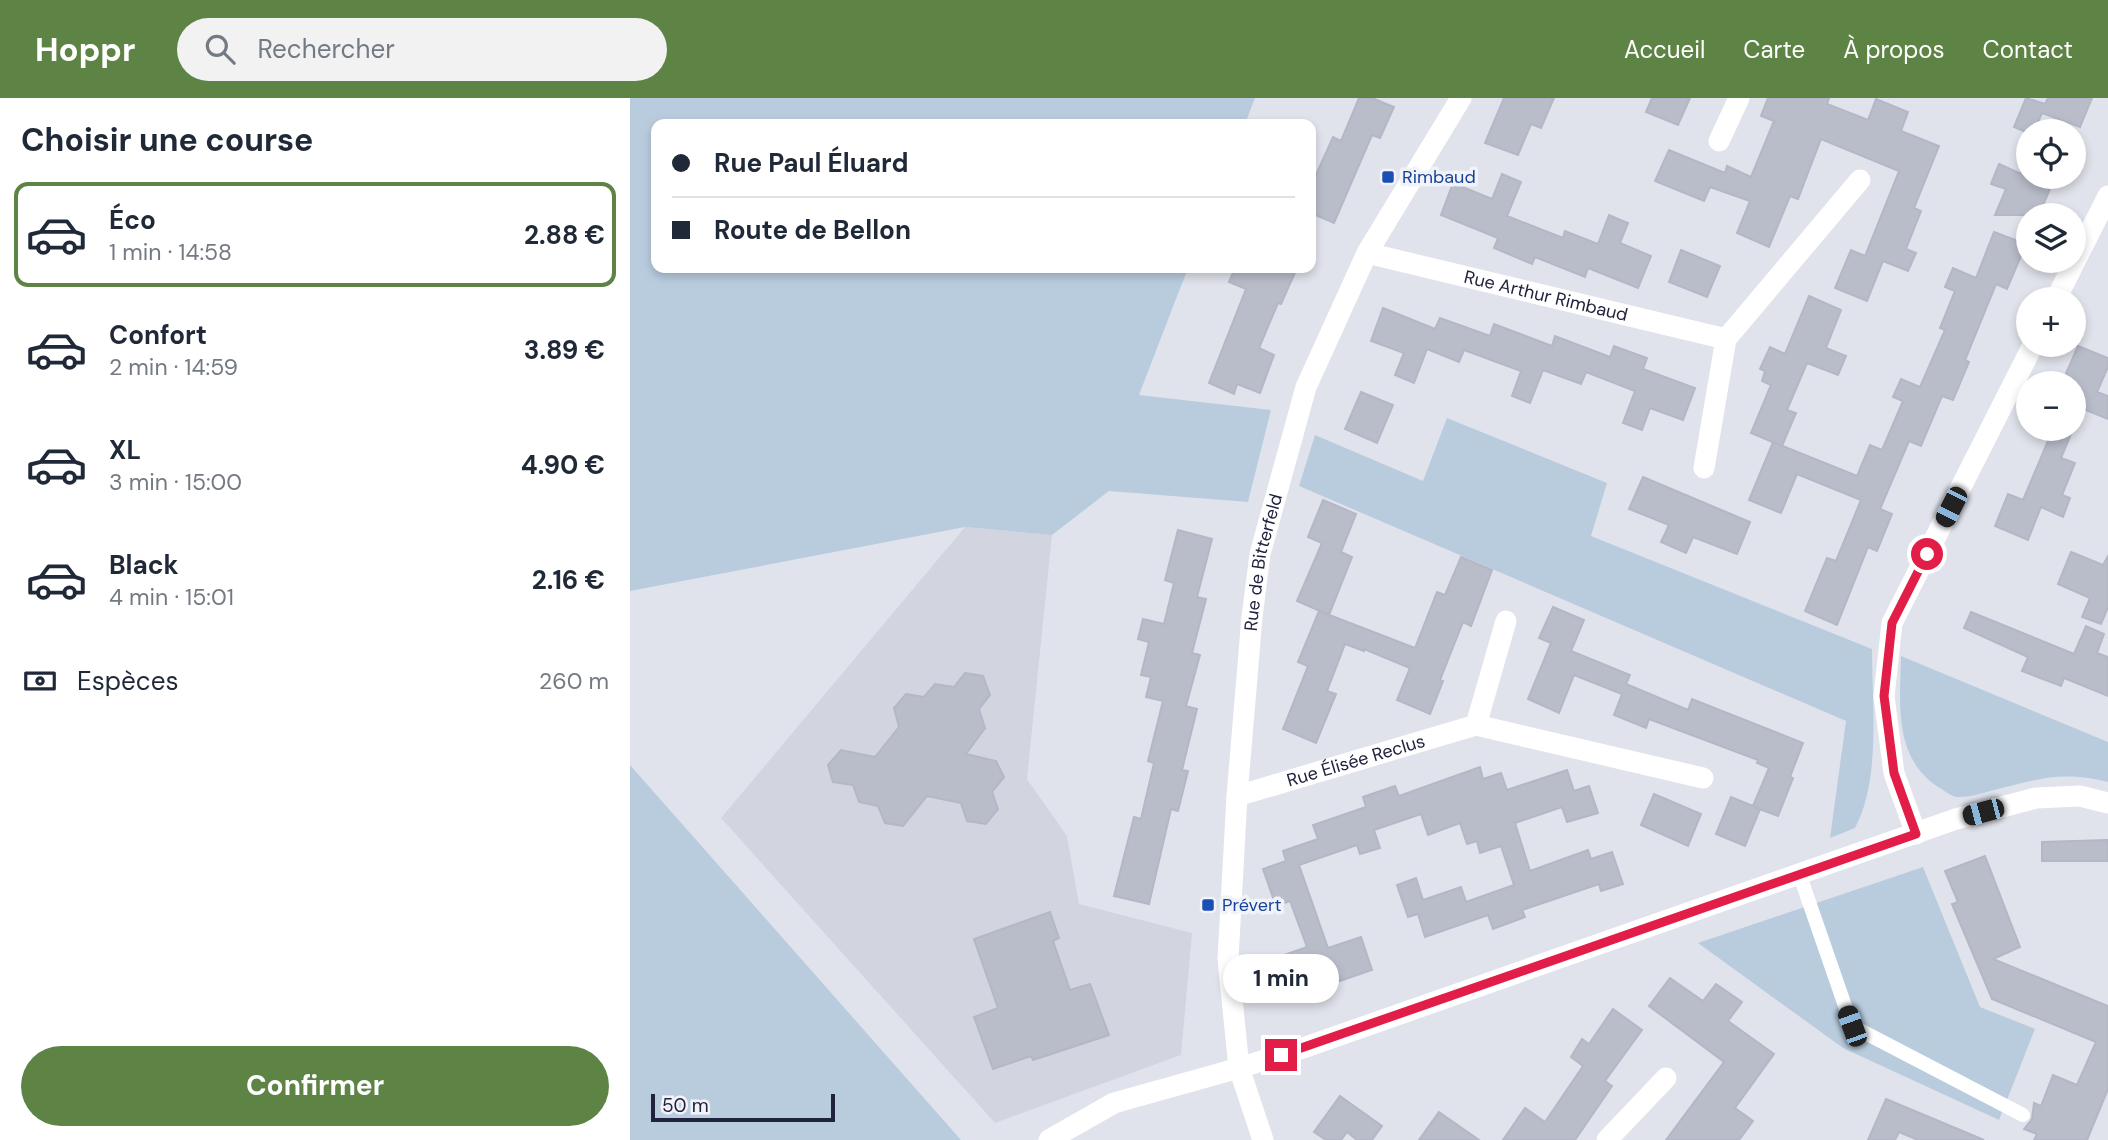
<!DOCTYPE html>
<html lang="fr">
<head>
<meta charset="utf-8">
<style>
	:root { --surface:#fff; --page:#f2f2f3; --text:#1f2937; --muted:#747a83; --line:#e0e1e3; --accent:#5e8445 }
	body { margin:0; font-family:"DM Sans",sans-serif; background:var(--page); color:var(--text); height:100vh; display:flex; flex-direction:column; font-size:26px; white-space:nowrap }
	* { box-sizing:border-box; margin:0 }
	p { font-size:23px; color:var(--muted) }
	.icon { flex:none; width:38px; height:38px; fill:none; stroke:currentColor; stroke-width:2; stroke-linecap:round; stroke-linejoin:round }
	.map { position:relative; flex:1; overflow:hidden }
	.panel { display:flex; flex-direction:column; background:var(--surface); width:630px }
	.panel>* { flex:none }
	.top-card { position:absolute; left:21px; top:21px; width:665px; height:154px; border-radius:14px; box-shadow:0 4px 10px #0003; display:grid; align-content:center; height:154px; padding:0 21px; background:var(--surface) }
	.controls { position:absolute; left:1386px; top:21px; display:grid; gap:14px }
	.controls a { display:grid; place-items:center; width:70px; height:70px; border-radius:50%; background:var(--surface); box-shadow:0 4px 10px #0003; font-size:35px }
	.scale { position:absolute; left:21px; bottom:18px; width:184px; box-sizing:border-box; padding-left:7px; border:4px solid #21223d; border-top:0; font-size:19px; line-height:24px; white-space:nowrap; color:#21223d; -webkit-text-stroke:5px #f2f3f8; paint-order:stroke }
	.end { position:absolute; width:32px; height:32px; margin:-16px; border:9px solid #e11d48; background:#fff; box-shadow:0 0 0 4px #fff }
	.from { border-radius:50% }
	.bubble { position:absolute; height:49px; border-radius:24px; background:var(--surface); box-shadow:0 4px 10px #0003; font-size:23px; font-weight:700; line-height:49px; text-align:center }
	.car { position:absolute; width:21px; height:42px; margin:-21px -10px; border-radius:9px; box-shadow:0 0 5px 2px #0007; background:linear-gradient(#222 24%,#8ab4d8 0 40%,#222 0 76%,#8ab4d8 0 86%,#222 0) }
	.top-card b { display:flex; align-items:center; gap:24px; height:66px; font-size:26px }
	.top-card b+b { border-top:2px solid var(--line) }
	.top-card i { width:18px; height:18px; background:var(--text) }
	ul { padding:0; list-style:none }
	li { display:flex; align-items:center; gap:21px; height:105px; margin:0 14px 10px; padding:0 7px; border:4px solid transparent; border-radius:14px }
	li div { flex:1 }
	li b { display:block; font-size:26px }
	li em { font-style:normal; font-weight:700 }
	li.selected { border-color:var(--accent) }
	li>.icon { width:63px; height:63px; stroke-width:1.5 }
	h2 { padding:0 21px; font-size:32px; line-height:84px }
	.pay { display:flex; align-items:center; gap:18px; height:77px; padding:0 21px; font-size:26px }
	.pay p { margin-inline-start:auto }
	.primary-button { display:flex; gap:14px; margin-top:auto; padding:14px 21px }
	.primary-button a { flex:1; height:80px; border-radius:42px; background:var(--accent); color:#fff; font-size:28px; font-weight:700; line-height:80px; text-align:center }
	header { display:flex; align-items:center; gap:42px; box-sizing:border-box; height:98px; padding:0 35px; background:var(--accent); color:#fff }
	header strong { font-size:33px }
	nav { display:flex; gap:38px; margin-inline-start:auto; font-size:24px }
	.search { width:490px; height:63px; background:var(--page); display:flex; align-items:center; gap:18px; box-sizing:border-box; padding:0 24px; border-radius:38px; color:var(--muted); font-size:26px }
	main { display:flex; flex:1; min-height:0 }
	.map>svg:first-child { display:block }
	.built { fill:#d2d5e0 }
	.green { fill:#b9ccde }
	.building { fill:#b9bdca; stroke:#b3b7c6; stroke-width:2 }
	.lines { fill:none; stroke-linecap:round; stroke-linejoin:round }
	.lane { stroke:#fff; stroke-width:14 }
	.street { stroke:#fff; stroke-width:21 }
	.route { stroke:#e11d48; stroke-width:9 }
	.transit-dot { fill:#1a4fb4; stroke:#f2f3f8; stroke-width:2.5 }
	.labels { text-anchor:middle; stroke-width:7; stroke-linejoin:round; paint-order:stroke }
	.transit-label { font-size:18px; fill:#164399; stroke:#f2f3f8; text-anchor:start }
	.street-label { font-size:18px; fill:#21223d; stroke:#f2f3f8 }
</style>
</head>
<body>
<header>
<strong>Hoppr</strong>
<div class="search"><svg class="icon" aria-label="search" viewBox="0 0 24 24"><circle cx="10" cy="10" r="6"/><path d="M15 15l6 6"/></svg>Rechercher</div>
<nav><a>Accueil</a><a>Carte</a><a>À propos</a><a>Contact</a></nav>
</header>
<main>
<section class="panel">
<h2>Choisir une course</h2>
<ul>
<li class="selected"><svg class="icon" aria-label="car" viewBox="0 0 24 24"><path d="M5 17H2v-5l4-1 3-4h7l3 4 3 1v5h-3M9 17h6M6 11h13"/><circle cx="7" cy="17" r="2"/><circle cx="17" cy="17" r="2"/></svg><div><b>Éco</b><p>1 min · 14:58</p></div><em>2.88 €</em></li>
<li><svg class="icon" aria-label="car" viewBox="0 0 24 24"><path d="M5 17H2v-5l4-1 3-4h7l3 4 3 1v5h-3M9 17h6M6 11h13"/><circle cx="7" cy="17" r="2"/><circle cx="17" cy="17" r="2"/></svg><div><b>Confort</b><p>2 min · 14:59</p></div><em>3.89 €</em></li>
<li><svg class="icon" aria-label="car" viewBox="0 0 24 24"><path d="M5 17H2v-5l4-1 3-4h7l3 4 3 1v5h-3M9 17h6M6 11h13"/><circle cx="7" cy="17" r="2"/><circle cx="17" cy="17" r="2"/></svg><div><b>XL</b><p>3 min · 15:00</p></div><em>4.90 €</em></li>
<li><svg class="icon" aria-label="car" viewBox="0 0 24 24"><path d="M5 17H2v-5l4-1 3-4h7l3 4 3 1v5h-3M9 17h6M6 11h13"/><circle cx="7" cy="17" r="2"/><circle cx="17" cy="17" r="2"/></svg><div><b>Black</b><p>4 min · 15:01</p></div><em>2.16 €</em></li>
</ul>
<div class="pay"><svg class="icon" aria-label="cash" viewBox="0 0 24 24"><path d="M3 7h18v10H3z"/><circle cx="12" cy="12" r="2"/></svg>Espèces<p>260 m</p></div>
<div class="primary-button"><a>Confirmer</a></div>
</section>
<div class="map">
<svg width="1478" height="1042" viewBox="0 0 1478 1042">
	<rect width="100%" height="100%" fill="#e1e3ec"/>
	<path class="built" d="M335 429 422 437 397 681 437 738 449 806 562 835 551 957 365 1025 91 720Z"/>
	<g class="green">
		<path d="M0 0H625L615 26H26V170H558L509 297 641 312 618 404 479 393 422 437 335 429 0 493Z"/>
		<path d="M817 320 977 385 961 438 1242 551C1242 606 1251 682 1225 730L1200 740 1216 623 669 388 685 337 793 383Z"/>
		<path d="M1271 558 1478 644V684C1434 673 1411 680 1368 691 1355 694 1341 700 1327 699 1320 698 1314 692 1308 689 1263 659 1270 606 1271 558Z"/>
		<path d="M0 667 331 1042H0Z"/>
		<path d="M1293 769 1350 909 1405 931 1369 1022 1213 950 1068 845Z"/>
	</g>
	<g class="building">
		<path d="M729 0H742L764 9 750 40 742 37 704 125 681 115V75L686 77 703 39 711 43Z"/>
		<path d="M874 0H924L911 30 901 26 888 57 855 45Z"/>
		<path d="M1022 0H1060L1048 27 1016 14Z"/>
		<path d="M1138 0H1199L1197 6 1238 22 1246 1 1278 14 1271 33 1309 48 1284 110 1291 113 1276 151 1286 155 1278 173 1253 163 1237 203 1205 190 1221 152 1235 158 1269 73 1191 41 1168 101 1160 98 1139 149 1107 135 1120 103 1080 89 1074 103 1025 83 1039 52 1095 75 1097 68 1121 79 1144 23 1131 18Z"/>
		<path d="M1396 0 1415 6 1418 0H1462L1450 29 1412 15 1404 33 1398 35 1384 29Z"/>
		<path d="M1369 66 1398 79H1425L1409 117H1365L1376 91 1361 86Z"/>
		<path d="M872 76 891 84 877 118 933 140 935 133 968 146 979 117 998 125 990 145 1021 158 1008 190 958 170 955 179 905 159 902 166 864 150 868 140 811 117 823 85 862 101Z"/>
		<path d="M1364 134 1396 146 1377 191 1366 186 1335 262 1339 264 1323 302 1312 298 1291 348 1279 343 1250 411 1262 416 1247 453 1238 449 1207 527 1175 513 1197 460 1206 463 1231 402 1167 376 1151 415 1119 402 1143 344 1227 378 1240 347 1252 352 1273 303 1263 299 1271 281 1290 289 1315 232 1310 230 1325 193 1315 189 1323 170 1346 180Z"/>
		<path d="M1051 152 1090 168 1077 199 1039 184Z"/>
		<path d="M605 170H667L651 206 648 205 629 250 644 257 630 295 607 286 604 296 579 285 616 191 599 184Z"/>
		<path d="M1179 198 1211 212 1196 250 1216 258 1208 277 1177 265 1157 312 1166 315 1152 348 1121 335 1141 287 1132 283 1135 273 1130 271 1140 249 1155 256Z"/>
		<path d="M753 210 805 231 810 220 860 238 864 226 922 248 925 238 980 259 984 248 1017 260 1013 271 1065 290 1053 322 1020 310 1012 332 993 325 1005 293 956 274 951 286 913 272 900 305 882 298 891 273 834 252 829 264 797 251 784 285 765 277 774 255 741 243Z"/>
		<path d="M1448 248 1478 260V269L1467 294 1478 298V321L1451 310 1444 328V284L1434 280Z"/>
		<path d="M731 294 763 307 747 345 715 331Z"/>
		<path d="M1423 331H1443L1431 360 1445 365 1432 397 1440 400 1433 419 1411 409 1398 442 1365 428 1378 396 1393 402Z"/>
		<path d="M1013 379 1120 424 1107 456 1063 439 1056 455 1031 444 1039 427 999 411Z"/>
		<path d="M693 402 726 416 711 454 722 459 699 517 667 503 692 445 678 439Z"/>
		<path d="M548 432 582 441 567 499 576 501 562 555 570 557 556 608 567 611 552 672 558 673 548 713 541 711 519 806 484 798 504 719 511 721 524 665 518 663 533 603 516 599 521 579 511 577 519 544 508 541 513 521 534 526 544 485 535 482Z"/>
		<path d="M1441 454 1473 467 1478 458V509L1471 526 1452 519 1460 500 1428 486Z"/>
		<path d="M831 459 862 472 841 528 833 524 810 582 813 583 800 616 767 602 780 570 734 551V553L715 546 697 593 706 596 686 645 653 631 678 568 668 564 689 513 785 550 807 494 815 497Z"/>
		<path d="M923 509 954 522 941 553 1000 577 996 586 1058 612 1062 601 1173 645 1160 679 1163 680 1148 718 1124 709 1130 711 1115 748 1086 736 1101 699 1123 708 1139 670 1127 665 1128 662 1019 621 1016 630 984 617 992 596 944 577 929 615 898 601 921 545 909 540Z"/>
		<path d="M1341 514 1444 556 1456 528 1474 536 1467 555 1478 559V598L1434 580 1431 588 1392 573 1398 559 1334 530Z"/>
		<path d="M335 575 353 578 360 597 349 611 355 630 336 656 366 663 374 679 362 694 368 711 356 726 337 723 331 705 297 698 273 728 255 725 248 708 229 704 223 687 203 684 198 667 211 652 245 659 269 629 264 610 276 596 294 599 305 586 324 589Z"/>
		<path d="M850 669 853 681 871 675 877 692 937 672 944 693 959 688 968 715 937 724 932 709 885 725 900 773 958 752 961 761 982 754 993 786 971 793 969 786 892 812 895 819 863 831 858 817 795 839 788 816 778 819 767 787 786 780 793 802 831 789 836 804 884 787 871 748 850 755 847 743 837 746 830 725 798 737 791 716 744 732 750 750 730 756 727 747 669 767 698 850 731 839 742 872 710 883 707 875 649 896 637 863 677 849 660 803 646 808 633 771 656 763 653 753 688 741 683 727 736 709 733 699 765 688 769 698Z"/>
		<path d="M1024 696 1071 716 1058 748 1011 727Z"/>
		<path d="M1478 742V763H1412V744Z"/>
		<path d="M1355 758 1390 849 1363 861 1478 908V991L1457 1042H1404L1407 1036 1394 1031 1402 1021 1404 1005 1411 1008 1423 977 1447 987 1466 944 1362 901 1322 806 1328 804 1315 773Z"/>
		<path d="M420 814 429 840 423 843 440 892 460 886 479 937 403 962 401 958 363 971 344 919 368 910 344 841Z"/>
		<path d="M1040 880 1073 903 1086 886 1112 904 1098 923 1144 956 1105 1010 1123 1023 1109 1042H1036L1094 964 1019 908Z"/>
		<path d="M983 911 1012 932 975 983 982 988 945 1042H873L895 1010 915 1024 953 968 941 959 952 941 959 946Z"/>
		<path d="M710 998 752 1028 742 1042H727L717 1034 711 1042H696L684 1034Z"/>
		<path d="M1256 1001 1354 1042H1288L1269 1034 1265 1042H1238Z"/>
		<path d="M809 1014 849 1042H789Z"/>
	</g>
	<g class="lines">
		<path class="lane" d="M1169 775 1222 928 1393 1017"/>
		<g class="street">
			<path d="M1089 43 1109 0"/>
			<path id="s1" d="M737 155 1096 241"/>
			<path d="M1426 201 1478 98"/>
			<path d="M1074 370 1096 241 1230 82"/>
			<path d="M846 627 876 523"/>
			<path id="s2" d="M607 698 846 627 1073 680"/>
			<path d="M1286 736 1264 675 1254 598 1262 525 1403 247"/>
			<path d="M419 1042 484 1005 609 970 673 950 1326 721 1406 700 1450 698 1478 705"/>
			<path id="s3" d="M633 1042 609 970 598 861 607 698 622 519 630 456 676 289 737 155 831 0"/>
			<path d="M977 1042 1036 980"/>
		</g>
	</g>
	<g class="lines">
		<path class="route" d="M651 957 1286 736 1264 675 1254 598 1262 525 1297 456"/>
	</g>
	<g class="transit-dot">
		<rect x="751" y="72" width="14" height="14" rx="3.5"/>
		<rect x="571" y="800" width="14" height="14" rx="3.5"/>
	</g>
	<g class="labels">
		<g class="transit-label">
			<text x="772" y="85">Rimbaud</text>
			<text x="592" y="813">Prévert</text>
		</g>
		<g class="street-label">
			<text dy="6" stroke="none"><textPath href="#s1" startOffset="184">Rue Arthur Rimbaud</textPath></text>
			<text dy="6" stroke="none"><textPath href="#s3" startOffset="584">Rue de Bitterfeld</textPath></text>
			<text dy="6" stroke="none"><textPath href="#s2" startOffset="124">Rue Élisée Reclus</textPath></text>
		</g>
	</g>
</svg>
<div class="controls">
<a><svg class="icon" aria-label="locate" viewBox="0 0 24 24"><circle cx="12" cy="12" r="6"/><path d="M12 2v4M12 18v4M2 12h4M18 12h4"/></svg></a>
<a><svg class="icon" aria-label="layers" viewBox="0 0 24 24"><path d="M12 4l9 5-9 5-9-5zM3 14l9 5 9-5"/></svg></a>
<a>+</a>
<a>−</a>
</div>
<div class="scale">50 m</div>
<i class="end from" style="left:1297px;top:456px"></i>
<i class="end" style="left:651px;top:957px"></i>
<div class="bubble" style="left:593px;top:856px;width:116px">1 min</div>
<i class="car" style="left:1321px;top:409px;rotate:207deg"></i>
<i class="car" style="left:1353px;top:714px;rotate:255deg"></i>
<i class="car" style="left:1222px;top:928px;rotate:340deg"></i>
<div class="top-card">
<b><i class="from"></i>Rue Paul Éluard</b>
<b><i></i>Route de Bellon</b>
</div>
</div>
</main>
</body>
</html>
